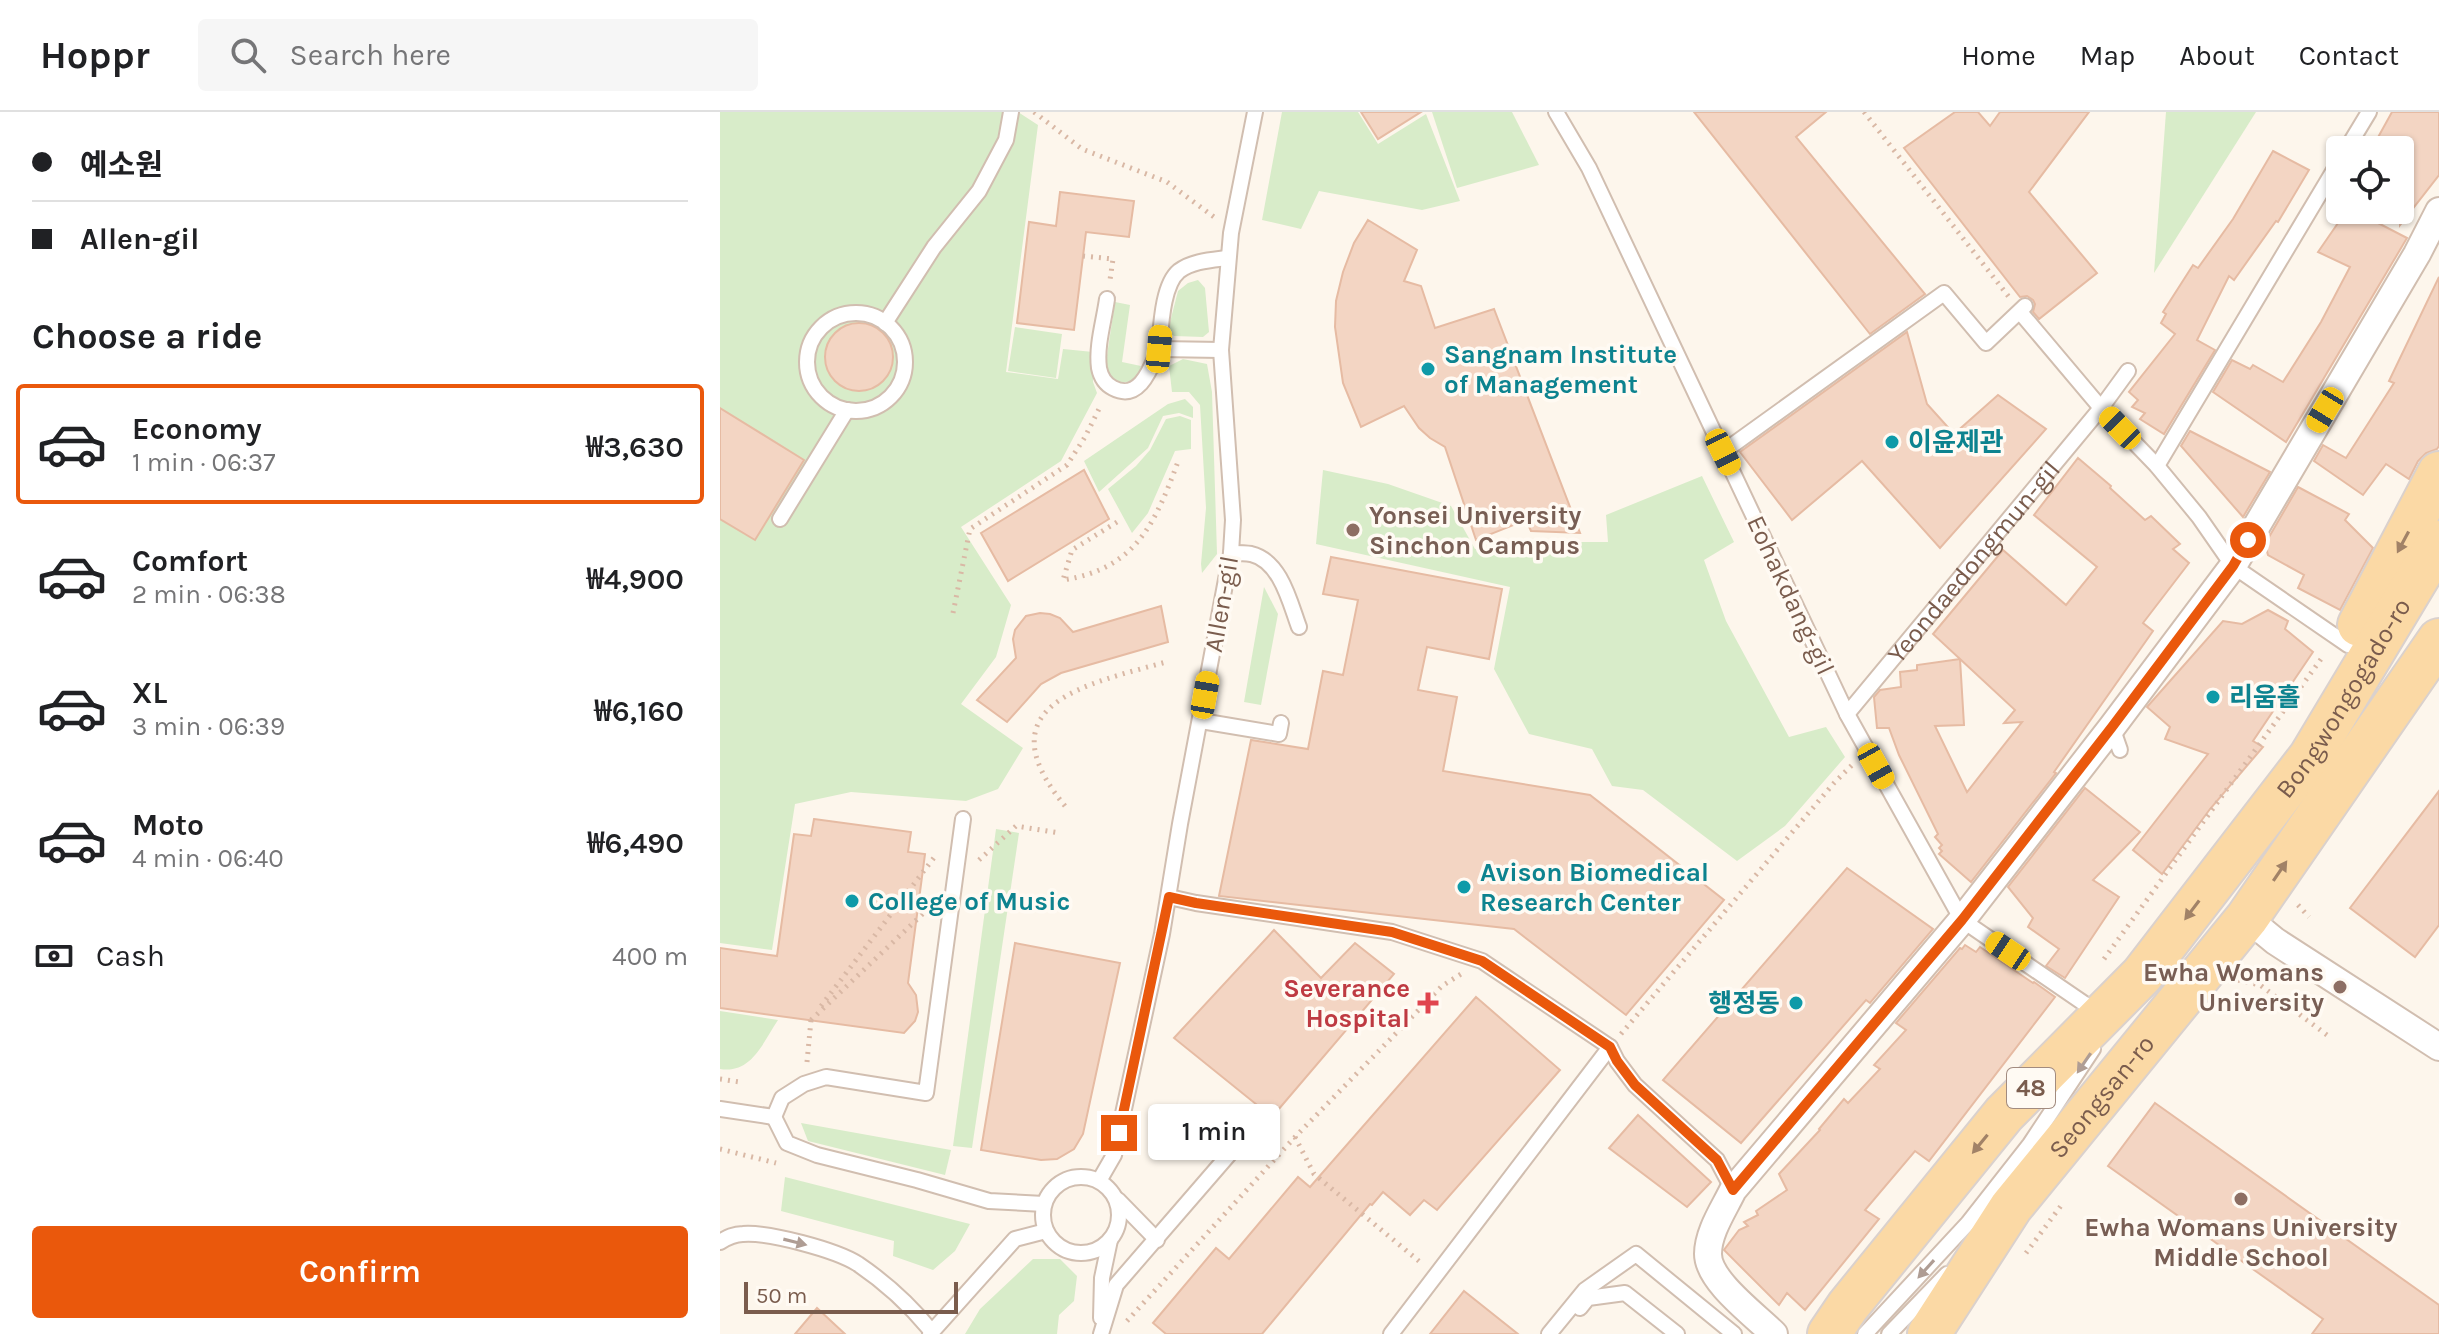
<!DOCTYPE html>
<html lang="en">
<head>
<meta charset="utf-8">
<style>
	:root { --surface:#fff; --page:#f6f6f6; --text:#202124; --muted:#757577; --line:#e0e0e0; --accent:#ea580c }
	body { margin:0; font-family:Karla,"Noto Sans KR",sans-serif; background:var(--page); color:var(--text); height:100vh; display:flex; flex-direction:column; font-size:30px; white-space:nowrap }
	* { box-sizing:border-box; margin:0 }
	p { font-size:26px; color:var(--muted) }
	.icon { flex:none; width:44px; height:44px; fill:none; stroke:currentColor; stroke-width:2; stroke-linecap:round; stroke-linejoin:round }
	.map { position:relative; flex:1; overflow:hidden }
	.sheet { display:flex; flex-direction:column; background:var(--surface); width:720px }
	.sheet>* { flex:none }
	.guide { display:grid; align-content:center; height:176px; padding:0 32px; background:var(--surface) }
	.fabs { position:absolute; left:1606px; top:24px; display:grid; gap:16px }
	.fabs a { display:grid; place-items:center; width:88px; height:88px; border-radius:8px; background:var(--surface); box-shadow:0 2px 6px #0004; font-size:40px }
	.scale { position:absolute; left:24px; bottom:20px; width:214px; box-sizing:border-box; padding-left:8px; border:4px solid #7a5c4d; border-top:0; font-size:22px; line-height:28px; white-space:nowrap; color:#7a5c4d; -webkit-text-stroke:6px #fffaf3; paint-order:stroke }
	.end { position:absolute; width:36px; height:36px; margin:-18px; border:10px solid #ea580c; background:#fff; box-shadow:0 0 0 4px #fff }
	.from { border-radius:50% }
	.bubble { position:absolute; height:56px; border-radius:8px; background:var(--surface); box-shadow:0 2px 6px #0004; font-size:26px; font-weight:600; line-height:56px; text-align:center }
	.car { position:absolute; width:24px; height:48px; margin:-24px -12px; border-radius:10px; box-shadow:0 0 6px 2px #0007; background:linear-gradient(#f5c518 24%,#345 0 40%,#f5c518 0 76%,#345 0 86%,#f5c518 0) }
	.guide b { display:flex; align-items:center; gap:28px; height:76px; font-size:30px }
	.guide b+b { border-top:2px solid var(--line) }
	.guide i { width:20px; height:20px; background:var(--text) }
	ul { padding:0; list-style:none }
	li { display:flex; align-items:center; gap:24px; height:120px; margin:0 16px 12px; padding:0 16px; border:4px solid transparent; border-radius:8px }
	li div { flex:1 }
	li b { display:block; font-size:30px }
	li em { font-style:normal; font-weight:600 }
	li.active { border-color:var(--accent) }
	li>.icon { width:72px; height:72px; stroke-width:1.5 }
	h2 { padding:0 32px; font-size:36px; line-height:96px }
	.pay { display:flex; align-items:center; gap:20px; height:88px; padding:0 32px; font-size:30px }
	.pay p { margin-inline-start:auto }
	.action { display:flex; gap:16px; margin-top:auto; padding:16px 32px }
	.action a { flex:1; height:92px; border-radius:8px; background:var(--accent); color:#fff; font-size:32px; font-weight:600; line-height:92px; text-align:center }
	header { display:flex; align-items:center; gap:48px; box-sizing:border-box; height:112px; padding:0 40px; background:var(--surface); border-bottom:2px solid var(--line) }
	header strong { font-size:38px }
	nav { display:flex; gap:44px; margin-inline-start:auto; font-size:28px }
	.search { width:560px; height:72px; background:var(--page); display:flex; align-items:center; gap:20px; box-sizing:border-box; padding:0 28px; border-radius:8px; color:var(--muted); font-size:30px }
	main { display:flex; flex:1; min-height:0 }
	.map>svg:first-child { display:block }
	.green { fill:#d8ecc9 }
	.building { fill:#f3d5c3; stroke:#e6bba3; stroke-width:2; fill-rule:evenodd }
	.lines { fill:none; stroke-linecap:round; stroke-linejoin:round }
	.lane-casing { stroke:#d1beb0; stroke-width:18 }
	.street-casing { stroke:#d1beb0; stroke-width:30 }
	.primary-casing { stroke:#dad1cd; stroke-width:46 }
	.path { stroke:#d9b8a5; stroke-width:5; stroke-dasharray:2 6; stroke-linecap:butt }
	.lane { stroke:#fff; stroke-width:14 }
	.street { stroke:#fff; stroke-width:26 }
	.primary { stroke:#fbd9a5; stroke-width:42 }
	.oneway { fill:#a18267 }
	.oneway2 { fill:#af9d94 }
	.route { stroke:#ea580c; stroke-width:10 }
	.culture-dot { fill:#0f9aa8; stroke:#fffaf3; stroke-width:3 }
	.education-dot { fill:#8d6e63; stroke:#fffaf3; stroke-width:3 }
	.health-dot { fill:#e0444e; stroke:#fffaf3; stroke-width:3 }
	.labels { text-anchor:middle; stroke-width:7; stroke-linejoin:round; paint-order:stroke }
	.shield { fill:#fffaf3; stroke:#a28b7f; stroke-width:2 }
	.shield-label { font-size:24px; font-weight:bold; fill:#7a5c4d }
	.culture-label { font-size:26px; font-weight:bold; fill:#0d838f; stroke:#fffaf3; text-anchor:start }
	.education-label { font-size:26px; font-weight:bold; fill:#785e54; stroke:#fffaf3; text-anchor:start }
	.street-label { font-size:26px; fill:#7a5c4d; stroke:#fffaf3 }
	.health-label { font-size:26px; font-weight:bold; fill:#be3a42; stroke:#fffaf3; text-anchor:end }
</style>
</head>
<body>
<header>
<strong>Hoppr</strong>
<div class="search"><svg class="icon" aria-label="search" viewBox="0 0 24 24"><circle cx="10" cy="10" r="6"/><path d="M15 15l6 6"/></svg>Search here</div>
<nav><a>Home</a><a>Map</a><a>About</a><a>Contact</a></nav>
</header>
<main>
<section class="sheet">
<div class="guide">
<b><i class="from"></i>예소원</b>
<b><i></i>Allen-gil</b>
</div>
<h2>Choose a ride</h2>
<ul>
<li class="active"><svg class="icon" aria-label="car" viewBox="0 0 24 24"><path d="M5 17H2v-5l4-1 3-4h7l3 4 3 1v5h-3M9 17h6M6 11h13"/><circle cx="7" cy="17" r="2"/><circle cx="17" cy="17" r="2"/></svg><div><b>Economy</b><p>1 min · 06:37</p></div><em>₩3,630</em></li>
<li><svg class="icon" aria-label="car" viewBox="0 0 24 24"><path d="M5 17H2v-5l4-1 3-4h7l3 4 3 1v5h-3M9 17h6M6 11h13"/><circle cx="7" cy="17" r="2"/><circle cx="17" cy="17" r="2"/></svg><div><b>Comfort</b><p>2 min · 06:38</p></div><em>₩4,900</em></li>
<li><svg class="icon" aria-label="car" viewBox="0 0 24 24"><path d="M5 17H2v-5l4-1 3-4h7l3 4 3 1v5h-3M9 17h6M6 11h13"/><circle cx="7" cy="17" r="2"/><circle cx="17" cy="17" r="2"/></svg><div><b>XL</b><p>3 min · 06:39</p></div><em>₩6,160</em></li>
<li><svg class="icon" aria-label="car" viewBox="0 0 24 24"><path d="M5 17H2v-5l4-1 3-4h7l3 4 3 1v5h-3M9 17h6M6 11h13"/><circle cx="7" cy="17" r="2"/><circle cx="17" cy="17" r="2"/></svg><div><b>Moto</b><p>4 min · 06:40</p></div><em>₩6,490</em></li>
</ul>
<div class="pay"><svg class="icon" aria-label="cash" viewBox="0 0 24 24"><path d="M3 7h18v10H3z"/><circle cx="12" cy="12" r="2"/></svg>Cash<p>400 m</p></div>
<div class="action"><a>Confirm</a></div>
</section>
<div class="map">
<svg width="1719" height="1222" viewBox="0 0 1719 1222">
	<rect width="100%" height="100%" fill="#fdf6ec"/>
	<g class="green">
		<path d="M0 0H298L318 13 286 260 338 267 343 237 373 240V270L377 281 341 349 241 415 291 493 276 545 241 592 303 636 278 677 246 689 131 680 75 692 52 838 0 831Z"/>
		<path d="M562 0H638L658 32 706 2 740 89 702 98 599 79 581 117 542 108Z"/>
		<path d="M712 0H792L819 53 737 76Z"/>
		<path d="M1446 0H1536L1434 161Z"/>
		<path d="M478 168 485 176 489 220 483 225 454 224 450 221 449 214 458 179 468 171Z"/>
		<path d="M395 190 410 193 402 250 421 254 418 266C401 275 387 271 386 250Z"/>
		<path d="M295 215 342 222 336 266 288 259Z"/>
		<path d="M463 247 487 252 492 280 497 442 482 461 481 452 486 396 480 293 469 280H452L449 254Z"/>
		<path d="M465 287 473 295V306L459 301 443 304 428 336 379 380 364 349 448 292Z"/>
		<path d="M460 304 471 308V337L455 339 428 401 412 421 388 377 416 354 430 338 446 307Z"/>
		<path d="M603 358 668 372 731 394 755 437 808 430H888L886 403 982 364 1014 430 984 448 1006 509 1069 625 1106 615 1125 645 1065 714 1017 749 923 678 892 674 872 637 809 622 774 557 790 475 596 432Z"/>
		<path d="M544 475 558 502 541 593 524 590Z"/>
		<path d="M276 717 299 721 252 1036 233 1034Z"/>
		<path d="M0 899 58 908C43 930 32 962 0 957Z"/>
		<path d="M81 1011 231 1038 225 1063 88 1029Z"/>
		<path d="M65 1065 250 1112 235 1139 213 1158 173 1144 174 1129 61 1099Z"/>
		<path d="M313 1147H340L357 1164 354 1189 339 1203 337 1222H245L260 1197Z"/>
	</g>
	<g class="building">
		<path d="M641 0H701L658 27Z"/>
		<path d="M974 0H1106L1076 25 1205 182 1150 222Z"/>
		<path d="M1235 0H1258L1270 14 1280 0H1369L1309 80 1377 161 1319 207 1313 200 1315 192 1313 188 1307 184 1300 185 1184 36Z"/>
		<path d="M1672 0H1719V63L1680 113V38H1651Z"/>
		<path d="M1553 39 1589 58 1558 110 1556 109 1514 168 1509 164 1477 228 1495 238 1444 322 1420 307 1425 301 1412 295 1418 288 1409 280 1455 222 1441 211 1446 202 1443 200 1473 153 1478 156 1513 107Z"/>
		<path d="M340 80 414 89 409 125 366 120 354 218 297 211 309 110 336 114Z"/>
		<path d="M1627 98H1633L1687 126 1566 330 1493 280 1512 248 1530 257 1533 253 1563 270 1601 210 1630 155 1598 140Z"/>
		<path d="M648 108 697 138 684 169 701 174 715 216 774 197 860 421 811 419 806 408 756 428 725 335 710 326 699 316 684 294 641 315 623 271 615 215 616 189 623 160 634 131Z"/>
		<path d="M1719 165V334L1717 337 1706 341 1698 349 1689 367 1666 352 1643 383 1594 349 1603 333 1626 346 1674 271 1669 269Z"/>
		<circle cx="139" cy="245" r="34"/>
		<path d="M1187 220 1207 292 1234 322 1278 283 1326 317 1220 436 1142 349 1072 408 1020 340Z"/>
		<path d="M0 296 84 348 35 428 0 407Z"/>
		<path d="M1470 319 1550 360 1523 405 1461 334Z"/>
		<path d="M1358 346 1391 374 1390 376 1425 408 1431 404 1460 432 1453 437 1469 451 1423 511 1433 519 1334 660 1336 661 1251 770 1219 742 1222 739 1219 736 1222 733 1215 725 1218 722 1179 643 1169 616H1157L1154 585 1160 578 1181 575 1180 560 1197 558V553L1240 547 1213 522 1283 438 1346 493 1377 455 1314 403ZM1240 547 1295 598 1284 611 1302 610 1247 680 1215 614 1244 613Z"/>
		<path d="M364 358 389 407 288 469 261 421Z"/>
		<path d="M1578 375 1629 402 1625 408 1653 436 1620 498 1578 476 1584 463 1548 443 1545 432Z"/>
		<path d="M611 445 782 477 769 547 707 535 698 578 737 585 723 659 870 683 1004 788 906 903 794 817 499 784 531 628 588 637 603 559 623 563 638 488 603 482Z"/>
		<path d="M441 494 448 530 341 561 321 572 287 610 257 588 296 546 293 527 295 518 306 504 320 501 330 502 340 506 353 520Z"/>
		<path d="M1548 498 1568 509 1565 517 1593 540 1533 629 1543 635 1490 697 1442 762 1413 738 1488 642 1445 627 1450 615 1427 595 1503 509 1522 512Z"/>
		<path d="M1365 676 1420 720 1373 768 1399 785 1345 866 1326 854 1339 837 1308 815 1313 806 1288 775Z"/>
		<path d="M1719 679V813L1695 845 1630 796Z"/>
		<path d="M94 707 191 720 188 740 205 742 188 871 196 883 198 900 195 909 184 921 0 896V836L57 844 74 722 91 724Z"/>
		<path d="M1127 756 1213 817 1150 891 1146 888 1021 1031 943 968Z"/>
		<path d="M554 818 601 866 635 831 674 862 552 1005 454 926Z"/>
		<path d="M295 831 400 851 363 1022 354 1037 337 1047 321 1048 261 1038Z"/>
		<path d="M1245 833 1256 840 1260 835 1313 871 1314 870 1335 885 1209 1049 1195 1039 1145 1098 1159 1107 1085 1198 1067 1181 1059 1193 1004 1138 1019 1118 1028 1114 1024 1110 1038 1103 1036 1099 1067 1078 1059 1062 1100 1018 1099 1017 1124 987 1128 991 1160 957 1154 953 1186 918 1176 911 1240 836 1242 837Z"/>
		<path d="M756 885 840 958 717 1098 704 1088 690 1103 663 1080 652 1093 650 1092 542 1222H446L433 1211 496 1136 509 1147 578 1065 590 1075Z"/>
		<path d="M1435 991 1719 1193V1222H1592L1603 1207 1388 1054Z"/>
		<path d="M918 1003 991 1070 967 1095 889 1036Z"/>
		<path d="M744 1179 798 1222H710Z"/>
		<path d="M97 1196 125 1222H75Z"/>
	</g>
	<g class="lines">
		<g class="lane-casing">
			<g id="lane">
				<path d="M836 0 869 56 1127 602 1242 808 1378 901"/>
				<path d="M1626 38 1649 0"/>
				<path d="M387 187C384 209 376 234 379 256 381 266 385 272 393 276 420 290 431 255 439 237"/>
				<path d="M1300 200 1381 296 1437 354 1479 405 1513 454 1628 533"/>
				<circle cx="136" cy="250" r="49"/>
				<path d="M165 211 214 135 259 79 286 28 291 0"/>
				<path d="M501 238 439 237C441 216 442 173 459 159 472 149 491 148 507 146"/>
				<path d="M1003 340 1224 181 1266 231 1305 194"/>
				<path d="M1437 354 1620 48"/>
				<path d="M60 407 127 298"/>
				<path d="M511 441C518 441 525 441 531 442 561 449 570 491 579 515"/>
				<path id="s1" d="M1127 602 1381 296 1408 259"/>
				<path d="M481 609 559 622 561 611"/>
				<path d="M1392 615 1400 638"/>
				<path d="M449 785 476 791 672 820 762 849 890 935 897 949 915 973 997 1048 1013 1078"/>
				<path d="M0 997 54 1005"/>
				<path d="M54 1005 62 986 84 972 106 965 206 981 243 707"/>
				<path d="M54 1005 67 1031 97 1043 197 1068 269 1089 324 1092"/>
				<circle cx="361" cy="1103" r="38"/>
				<path d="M379 1069 394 1043 442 822 460 712 511 441 513 408 501 238 511 121 535 0"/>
				<path d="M398 1088 437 1128"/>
				<path d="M0 1130C8 1125 14 1122 23 1122 49 1120 116 1138 138 1152 166 1171 191 1194 212 1220"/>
				<path d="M860 1196 868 1186 905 1181 957 1222"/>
				<path d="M381 1206 382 1166 390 1128"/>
				<path d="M210 1222 295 1127 326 1119"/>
				<path d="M381 1222 396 1173 525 1024"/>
				<path d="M671 1222 890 935"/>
				<path d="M829 1222 865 1178 916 1142 1014 1222"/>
				<path d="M1145 1222 1248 1111 1310 1032 1373 937"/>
				<path d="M1169 1222 1227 1162"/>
			</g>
		</g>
		<g class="street-casing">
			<g id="street">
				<path d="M1527 806 1555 829 1719 935"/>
				<path d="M1054 1222C1035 1203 988 1169 988 1142 988 1120 1004 1097 1013 1078L1242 808 1392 615 1513 454 1697 142 1719 99"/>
			</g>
		</g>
		<g class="primary-casing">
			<g id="primary">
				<path d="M1639 513 1719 361"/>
				<path id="s2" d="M1109 1222 1128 1194 1284 1002 1422 863 1590 645 1719 430"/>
				<path id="s3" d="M1209 1222 1291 1095 1527 806 1719 528"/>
			</g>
		</g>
		<g class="path">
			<path d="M314 0 362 37 447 70 494 105"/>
			<path d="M1144 0 1289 185"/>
			<path d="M363 144 393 147 390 168"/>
			<path d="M397 410 352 438 343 468C417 457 436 409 459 347"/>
			<path d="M233 501 250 417 347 353 365 325 381 293"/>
			<path d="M345 694C261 592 367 572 446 550"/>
			<path d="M259 748 296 714 340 721"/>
			<path d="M1578 793 1589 805"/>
			<path d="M1384 847 1604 543"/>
			<path d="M1518 868 1540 873 1607 923"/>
			<path d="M101 894 216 743"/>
			<path d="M91 908 211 794"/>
			<path d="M901 922 1114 671 1132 653"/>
			<path d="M87 950 91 908"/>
			<path d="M0 967 20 970"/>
			<path d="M575 1025 594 1062 700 1150"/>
			<path d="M0 1037 56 1051"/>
			<path d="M1306 1141 1343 1091"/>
			<path d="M407 1209 575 1025 722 874 741 862"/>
		</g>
		<use href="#lane" class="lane"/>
		<use href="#street" class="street"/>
		<use href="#primary" class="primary"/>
	</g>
	<defs><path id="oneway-solid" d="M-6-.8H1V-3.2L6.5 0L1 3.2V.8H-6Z" transform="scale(2)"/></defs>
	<g class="oneway">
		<use href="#oneway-solid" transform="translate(1683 430) rotate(118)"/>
		<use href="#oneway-solid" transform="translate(1560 759) rotate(-56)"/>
		<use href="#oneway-solid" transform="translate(1472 798) rotate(127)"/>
		<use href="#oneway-solid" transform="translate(1260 1032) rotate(129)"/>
	</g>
	<g class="oneway2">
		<use href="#oneway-solid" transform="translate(1364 951) rotate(124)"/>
		<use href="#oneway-solid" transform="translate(75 1130) rotate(14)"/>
		<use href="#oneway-solid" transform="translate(1206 1157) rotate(132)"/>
	</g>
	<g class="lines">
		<path class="route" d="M399 1021 449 785 476 791 672 820 762 849 890 935 897 949 915 973 997 1048 1013 1078 1242 808 1392 615 1513 454 1528 428"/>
	</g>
	<g class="culture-dot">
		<circle cx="708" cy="257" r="8"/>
		<circle cx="1172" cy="330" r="8"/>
		<circle cx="1493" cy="585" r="8"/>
		<circle cx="744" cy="775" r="8"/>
		<circle cx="132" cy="789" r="8"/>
		<circle cx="1076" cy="891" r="8"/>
	</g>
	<g class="education-dot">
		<circle cx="633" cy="418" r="8"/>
		<circle cx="1620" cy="875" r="8"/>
		<circle cx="1521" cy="1087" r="8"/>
	</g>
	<path class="health-dot" d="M704 879h8v8h8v8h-8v8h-8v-8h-8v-8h8z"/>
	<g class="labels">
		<rect class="shield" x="1287" y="956" width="48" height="40" rx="6"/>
		<g class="shield-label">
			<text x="1311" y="984">48</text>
		</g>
		<g class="culture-label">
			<text x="724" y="251">Sangnam Institute<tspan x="724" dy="30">of Management</tspan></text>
			<text x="1188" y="339">이윤제관</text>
			<text x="1509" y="594">리움홀</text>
			<text x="760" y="769">Avison Biomedical<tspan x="760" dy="30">Research Center</tspan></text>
			<text x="148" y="798">College of Music</text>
			<text x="1060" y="900" text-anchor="end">행정동</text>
		</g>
		<g class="education-label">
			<text x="649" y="412">Yonsei University<tspan x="649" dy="30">Sinchon Campus</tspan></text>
			<text x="1604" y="869" text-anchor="end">Ewha Womans<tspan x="1604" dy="30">University</tspan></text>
			<text x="1521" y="1124" text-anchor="middle">Ewha Womans University<tspan x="1521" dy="30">Middle School</tspan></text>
		</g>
		<g class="street-label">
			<text dy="9" stroke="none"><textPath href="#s1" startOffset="198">Yeondaedongmun-gil</textPath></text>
			<text transform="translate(1071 483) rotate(65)" y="9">Eohakdang-gil</text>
			<text transform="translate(501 492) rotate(-80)" y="9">Allen-gil</text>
			<text dy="9" stroke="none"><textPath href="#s2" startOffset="820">Bongwongogado-ro</textPath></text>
			<text dy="9" stroke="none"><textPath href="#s3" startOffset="294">Seongsan-ro</textPath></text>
		</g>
		<g class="health-label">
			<text x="690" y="885">Severance<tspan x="690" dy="30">Hospital</tspan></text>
		</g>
	</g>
</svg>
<div class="fabs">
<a><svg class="icon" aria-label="locate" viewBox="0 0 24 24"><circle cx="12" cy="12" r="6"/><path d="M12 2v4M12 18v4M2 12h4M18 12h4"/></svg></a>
</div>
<div class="scale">50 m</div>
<i class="end from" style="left:1528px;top:428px"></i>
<i class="end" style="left:399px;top:1021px"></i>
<div class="bubble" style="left:428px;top:992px;width:132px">1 min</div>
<i class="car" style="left:439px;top:237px;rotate:5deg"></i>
<i class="car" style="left:1605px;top:298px;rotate:211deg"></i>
<i class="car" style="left:1400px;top:316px;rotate:316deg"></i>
<i class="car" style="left:1003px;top:340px;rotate:154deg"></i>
<i class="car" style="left:485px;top:583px;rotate:10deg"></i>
<i class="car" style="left:1156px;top:654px;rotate:151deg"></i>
<i class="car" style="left:1288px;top:839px;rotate:304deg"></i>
</div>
</main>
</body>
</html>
